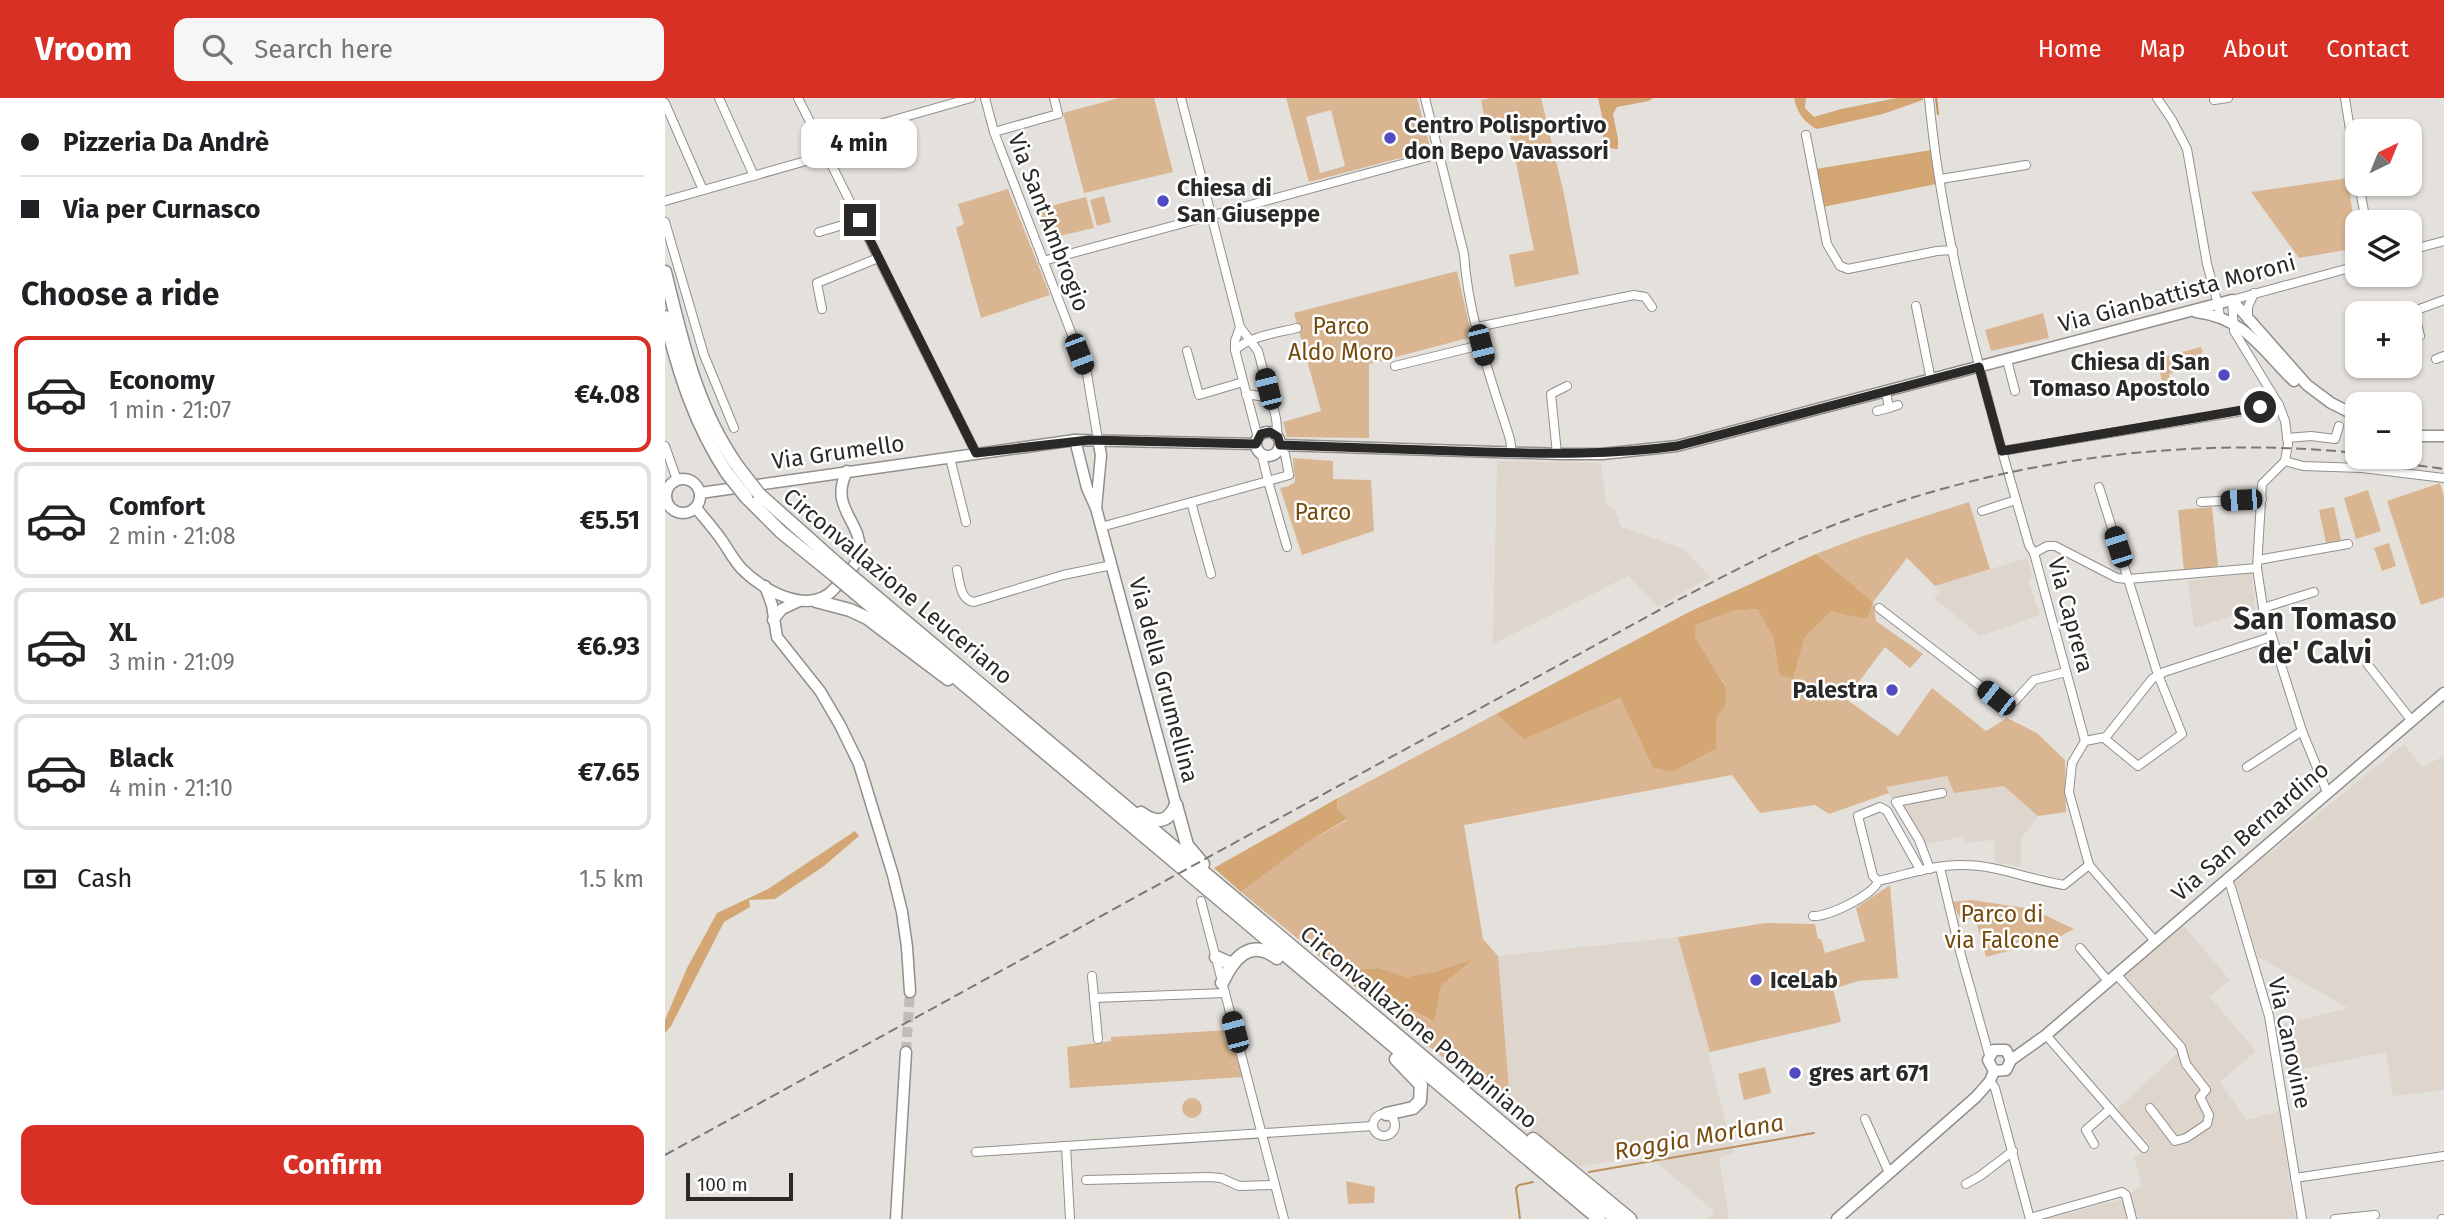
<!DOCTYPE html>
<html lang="en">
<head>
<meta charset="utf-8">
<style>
	:root { --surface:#fff; --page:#f6f6f6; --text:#202124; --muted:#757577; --line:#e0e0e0; --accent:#d93025 }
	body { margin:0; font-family:"Fira Sans",sans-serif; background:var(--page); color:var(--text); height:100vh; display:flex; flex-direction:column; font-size:26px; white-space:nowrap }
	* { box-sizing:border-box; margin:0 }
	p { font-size:23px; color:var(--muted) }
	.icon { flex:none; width:38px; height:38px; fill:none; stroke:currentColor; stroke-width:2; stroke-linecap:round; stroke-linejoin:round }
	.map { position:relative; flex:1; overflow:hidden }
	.panel { display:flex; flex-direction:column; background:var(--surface); width:665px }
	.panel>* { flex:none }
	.banner { display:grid; align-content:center; height:154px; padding:0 21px; background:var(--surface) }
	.needle { width:46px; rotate:43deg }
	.controls { position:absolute; left:1680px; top:21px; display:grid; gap:14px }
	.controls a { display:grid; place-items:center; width:77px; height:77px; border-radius:14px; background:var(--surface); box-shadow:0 2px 5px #0004; font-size:35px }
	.scale { position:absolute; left:21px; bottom:18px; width:107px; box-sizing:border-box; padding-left:7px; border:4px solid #2a2928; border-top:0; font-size:19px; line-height:24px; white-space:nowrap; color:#2a2928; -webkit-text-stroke:5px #fff; paint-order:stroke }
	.end { position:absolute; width:32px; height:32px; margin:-16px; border:9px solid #2a2928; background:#fff; box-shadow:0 0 0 4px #fff }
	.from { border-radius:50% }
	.bubble { position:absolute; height:49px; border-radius:14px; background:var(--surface); box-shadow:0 2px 5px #0004; font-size:23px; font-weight:700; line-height:49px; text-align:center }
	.car { position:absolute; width:21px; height:42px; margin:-21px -10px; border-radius:9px; box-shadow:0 0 5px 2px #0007; background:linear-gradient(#222 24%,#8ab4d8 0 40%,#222 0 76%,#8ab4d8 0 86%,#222 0) }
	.banner b { display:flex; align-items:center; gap:24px; height:66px; font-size:26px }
	.banner b+b { border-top:2px solid var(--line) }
	.banner i { width:18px; height:18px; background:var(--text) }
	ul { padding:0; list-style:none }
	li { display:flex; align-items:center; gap:21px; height:116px; margin:0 14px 10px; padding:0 7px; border:4px solid var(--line); border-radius:14px }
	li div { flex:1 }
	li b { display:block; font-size:26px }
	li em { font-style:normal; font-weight:700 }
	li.on { border-color:var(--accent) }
	li>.icon { width:63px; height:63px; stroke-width:1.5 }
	h2 { padding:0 21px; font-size:32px; line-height:84px }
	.pay { display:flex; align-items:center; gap:18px; height:77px; padding:0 21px; font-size:26px }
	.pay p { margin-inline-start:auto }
	.primary-button { display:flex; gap:14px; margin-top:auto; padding:14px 21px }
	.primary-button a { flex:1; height:80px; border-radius:14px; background:var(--accent); color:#fff; font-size:28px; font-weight:700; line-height:80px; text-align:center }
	header { display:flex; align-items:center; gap:42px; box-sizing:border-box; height:98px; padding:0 35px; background:var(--accent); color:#fff }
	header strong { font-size:33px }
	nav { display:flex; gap:38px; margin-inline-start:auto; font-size:24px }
	.search { width:490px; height:63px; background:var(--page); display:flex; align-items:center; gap:18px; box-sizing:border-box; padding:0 24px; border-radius:14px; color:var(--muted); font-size:26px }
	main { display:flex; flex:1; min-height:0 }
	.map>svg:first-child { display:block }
	.built { fill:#ded5cc }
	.green { fill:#d9b691; fill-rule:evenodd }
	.forest { fill:#d3a674 }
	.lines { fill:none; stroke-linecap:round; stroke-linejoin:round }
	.stream { stroke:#bb8f5e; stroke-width:2 }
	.major-tunnel { stroke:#bfbcb9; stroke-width:10; stroke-dasharray:10 5; stroke-linecap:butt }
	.minor-casing { stroke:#928f8b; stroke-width:10 }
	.major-casing { stroke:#928f8b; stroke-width:13 }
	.highway-casing { stroke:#928f8b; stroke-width:15 }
	.minor { stroke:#fff; stroke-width:8 }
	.major { stroke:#fff; stroke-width:10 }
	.highway { stroke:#fff; stroke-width:12 }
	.rail { stroke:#7a7876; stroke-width:2; stroke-dasharray:10 5; stroke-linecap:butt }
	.highway-bridge-casing { stroke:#928f8b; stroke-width:15; stroke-linecap:butt }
	.highway-bridge { stroke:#fff; stroke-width:12 }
	.route { stroke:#2a2928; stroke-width:9 }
	.poi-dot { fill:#514bc2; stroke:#fff; stroke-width:2.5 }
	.labels { text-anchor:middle; stroke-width:5; stroke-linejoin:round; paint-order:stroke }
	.poi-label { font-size:23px; font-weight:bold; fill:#2a2928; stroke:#fff; text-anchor:start }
	.street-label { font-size:23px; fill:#2a2928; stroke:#fff }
	.park-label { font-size:23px; fill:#754a0d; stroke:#fff }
	.water-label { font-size:24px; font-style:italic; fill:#794d12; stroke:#fff }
	.district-label { font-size:30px; font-weight:bold; fill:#2a2928; stroke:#fff }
</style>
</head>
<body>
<header>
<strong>Vroom</strong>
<div class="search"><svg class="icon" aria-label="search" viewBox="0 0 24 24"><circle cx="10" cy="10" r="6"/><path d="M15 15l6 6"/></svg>Search here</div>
<nav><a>Home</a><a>Map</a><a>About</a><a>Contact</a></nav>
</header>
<main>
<section class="panel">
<div class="banner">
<b><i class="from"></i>Pizzeria Da Andrè</b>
<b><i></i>Via per Curnasco</b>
</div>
<h2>Choose a ride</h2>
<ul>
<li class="on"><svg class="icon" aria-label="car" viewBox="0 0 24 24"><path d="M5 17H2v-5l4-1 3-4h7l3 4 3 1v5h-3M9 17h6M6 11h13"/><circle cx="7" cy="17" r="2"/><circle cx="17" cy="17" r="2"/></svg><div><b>Economy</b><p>1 min · 21:07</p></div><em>€4.08</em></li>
<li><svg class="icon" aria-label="car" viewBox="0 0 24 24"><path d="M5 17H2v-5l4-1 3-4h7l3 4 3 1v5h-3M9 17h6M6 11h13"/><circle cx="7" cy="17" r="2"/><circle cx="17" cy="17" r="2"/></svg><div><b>Comfort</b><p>2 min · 21:08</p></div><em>€5.51</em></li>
<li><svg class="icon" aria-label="car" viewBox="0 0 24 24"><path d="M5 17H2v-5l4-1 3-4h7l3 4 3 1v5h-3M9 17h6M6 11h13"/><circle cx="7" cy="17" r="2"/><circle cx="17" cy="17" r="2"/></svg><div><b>XL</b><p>3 min · 21:09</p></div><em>€6.93</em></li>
<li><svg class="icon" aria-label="car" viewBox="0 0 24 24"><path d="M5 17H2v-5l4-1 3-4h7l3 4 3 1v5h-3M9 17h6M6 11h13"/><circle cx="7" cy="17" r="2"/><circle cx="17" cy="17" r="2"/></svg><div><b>Black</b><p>4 min · 21:10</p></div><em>€7.65</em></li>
</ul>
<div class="pay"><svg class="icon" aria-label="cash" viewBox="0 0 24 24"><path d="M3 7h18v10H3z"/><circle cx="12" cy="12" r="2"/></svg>Cash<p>1.5 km</p></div>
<div class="primary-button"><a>Confirm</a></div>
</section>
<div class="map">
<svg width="1779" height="1121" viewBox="0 0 1779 1121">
	<rect width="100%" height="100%" fill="#e4e1dd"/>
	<g class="built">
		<path d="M832 363 936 365 941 406 950 412 956 429 1019 451 1045 479 993 509 963 478 828 546Z"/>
		<path d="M1362 460 1368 480 1363 482 1375 517 1315 538 1269 500 1275 493 1270 488Z"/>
		<path d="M1586 475 1592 521 1580 525 1576 515 1529 530 1523 483Z"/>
		<path d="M1739 646 1757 669 1779 658V992L1728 998 1721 954 1622 974 1611 928 1683 910 1593 859 1570 783Z"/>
		<path d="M1282 678 1290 695 1339 687 1373 718 1356 741V769L1330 764 1329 742 1300 745 1299 738 1254 748 1220 689Z"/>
		<path d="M1518 827 1565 882 1545 899 1591 953 1555 984 1581 1022 1615 1013 1630 1121H1382L1458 1101 1477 1087 1469 1060 1485 1047 1452 1011 1513 955 1453 885Z"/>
		<path d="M1013 839 1045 954 1043 956 1069 1055 1054 1059 1064 1121H1043L1049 1113 984 1058 906 1069 846 1014 833 858Z"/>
	</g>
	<g class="green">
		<path d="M454 0H489L508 74 419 95 398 15Z"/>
		<path d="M621 0H752L766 52 644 84ZM666 12 680 68 655 75 641 19Z"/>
		<path d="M826 0H876L899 96 914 176 850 189 844 157 869 152 842 21 820 23 816 2Z"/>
		<path d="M1683 80 1692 150 1634 160 1586 94Z"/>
		<path d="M343 91 385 197 316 220 291 130 299 126 293 106Z"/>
		<path d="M439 98 446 124 432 128 425 102Z"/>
		<path d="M421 99 429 130 381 141 374 111Z"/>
		<path d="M792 173 807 239 704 266V340L622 339 618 324 656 313 629 215Z"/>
		<path d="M1378 215 1384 240 1326 253 1320 232Z"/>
		<path d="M1536 249 1538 254 1529 265 1521 267 1522 270 1504 276 1509 295 1501 297 1491 261Z"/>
		<path d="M628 360 668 363V381L706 382 709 433 637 457 615 390 624 388 630 384Z"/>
		<path d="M1775 385 1779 398V499L1756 507 1722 403Z"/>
		<path d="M1703 392 1716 433 1691 441 1679 400Z"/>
		<path d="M1304 404 1325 471 1270 488 1242 460 1208 504 1211 523 1258 556 1245 570 1220 549 1181 601 1233 638 1267 590 1321 633 1342 620 1372 635 1400 662 1401 714 1373 718 1339 688 1289 695 1282 678 1221 689 1224 695 1164 716 1150 707 1095 715 1067 677 799 727 818 841 833 858 846 1014 701 898 729 902 768 924 776 888 806 862 772 873 742 879 714 870 672 873 576 794 644 743 682 722 672 710 673 700 831 616 859 640 955 600 988 670 1008 674 1051 651V620L1061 588 1029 540 1031 527 1068 513 1092 511 1108 539 1114 577 1132 566 1140 539 1166 512 1200 521 1203 519 1208 504 1151 456 1198 438Z"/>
		<path d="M1547 409 1553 468 1519 473 1513 412Z"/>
		<path d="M1669 409 1676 442 1661 445 1654 412Z"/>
		<path d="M1724 445 1731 468 1717 473 1709 450Z"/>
		<path d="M1225 787 1233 880 1193 883 1168 891 1176 924 1045 954 1013 839 1100 825 1150 826 1153 841H1156L1160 855 1200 843 1191 810Z"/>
		<path d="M1307 802 1367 811 1409 831 1392 840 1321 859 1310 820 1297 823 1286 804Z"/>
		<path d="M564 932 577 979 405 990 402 949 446 943V939Z"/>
		<path d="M1100 969 1106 995 1079 1002 1073 976Z"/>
		<circle cx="527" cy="1010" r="10"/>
		<path d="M681 1083 710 1089 709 1105 683 1106Z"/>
	</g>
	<g class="forest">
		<path d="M933 0H988L984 3 952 9 948 16 953 41V51C933 52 939 31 937 18 936 12 934 6 933 0Z"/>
		<path d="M1129 0H1141L1140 10 1149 19 1176 11 1232 0H1258V2L1218 16 1152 31C1139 25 1132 14 1129 0Z"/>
		<path d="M1266 52 1271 86 1158 109 1151 71Z"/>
		<path d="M1151 456 1208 504 1203 519 1200 521 1166 513 1140 539 1128 580 1114 577 1108 539 1092 511 1068 513 1031 527 1030 540 1061 589 1060 608 1051 620V651L1008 674 988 670 955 600 859 641 831 616 1024 514Z"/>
		<path d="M673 700 672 710 682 721 644 743 576 794 549 770Z"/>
		<path d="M190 733 194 738 159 768 110 801 84 802 85 809 59 824 6 928 0 935V922L22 870 52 815 103 791Z"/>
		<path d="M808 861 776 888 769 924 729 902 701 898 672 873 714 870 742 879 772 873Z"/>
	</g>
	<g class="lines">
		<g class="stream">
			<path d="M1271 0 1273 16"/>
			<path d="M924 1074 1149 1035"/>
			<path d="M855 1121 851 1090 854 1087 868 1084"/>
		</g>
		<path class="major-tunnel" d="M241 954 245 894"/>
		<g class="minor-casing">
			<g id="minor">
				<path d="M54 0 89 78"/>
				<path d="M133 0 311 355"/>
				<path d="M320 0 329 34 422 276 433 342"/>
				<path d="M516 0 575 229 593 253 611 320 613 339"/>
				<path d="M760 0 799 156C803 219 826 281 845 341L847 355"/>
				<path d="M1264 0C1275 119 1305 238 1337 353L1614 307"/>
				<path d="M1492 0 1507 22 1522 51 1542 166 1553 206 1555 219"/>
				<path d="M1680 0 1692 76"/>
				<path d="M1549 2 1563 0"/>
				<path d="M0 5 38 92"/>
				<path d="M329 34 393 16 389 0"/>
				<path d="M1141 37 1162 146 1175 168 1183 171 1272 153 1288 152"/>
				<path d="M155 43 306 0"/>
				<path d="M1276 81 1361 67"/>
				<path d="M1694 86 1701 124"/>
				<path d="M0 103 162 57"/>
				<path d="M0 124 39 257 69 330"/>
				<path d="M154 134 195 122"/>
				<path d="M1745 152 1779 143"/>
				<path d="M378 163 774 56"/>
				<path d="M1251 208 1266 282"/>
				<path d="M157 211 152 185 213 160"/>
				<path d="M1583 222V209L1589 195"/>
				<path d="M575 229 570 243V252L593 340"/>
				<path d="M812 229 969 197 980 199 987 209"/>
				<path d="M1755 238 1749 213 1779 202"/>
				<path d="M570 252C585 238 612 235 632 230"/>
				<path d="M522 253 534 297 578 284"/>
				<path d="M1771 261 1779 258"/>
				<path d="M1342 262 1350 293"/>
				<path d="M730 268 816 247"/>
				<path d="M1221 294 1224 310 1233 307"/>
				<path d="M581 296 594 298 603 291"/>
				<path d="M1212 313 1224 310"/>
				<path d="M1622 340 1646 338 1670 341 1674 328"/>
				<path d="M0 348 12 382"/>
				<path d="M593 352 597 358 603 383 624 377 620 356 614 350"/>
				<path d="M1337 353 1364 447 1369 455 1420 643"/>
				<path d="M892 356 886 296 902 288"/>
				<path d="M285 360 301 424"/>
				<path d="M1620 363 1638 368 1697 370 1779 380"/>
				<path d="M1434 389 1463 481 1592 470"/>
				<path d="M526 404 546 476"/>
				<path d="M1536 404 1597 401"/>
				<path d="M1317 413 1351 402"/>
				<path d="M436 429 603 383 622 449"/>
				<path d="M1369 455 1382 448H1390L1452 480 1463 481 1492 574 1517 636 1473 668 1439 640"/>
				<path d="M1593 462 1683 446"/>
				<path d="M292 472C295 485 295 502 309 504L398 477 447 467"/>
				<path d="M1214 510 1331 600 1343 605 1350 603 1369 582 1401 574"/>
				<path d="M1598 510 1649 494"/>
				<path d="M1703 567 1747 623"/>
				<path d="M1420 643 1407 665 1404 694 1424 767 1490 843"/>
				<path d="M1420 643 1441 639 1487 581 1499 574 1606 539"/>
				<path d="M1582 669 1637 633"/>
				<path d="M1662 694 1637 633 1598 510 1592 470 1597 386 1620 363 1623 346 1620 323 1614 307 1569 233 1567 202 1692 168"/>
				<path d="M1275 770 1296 857 1324 957"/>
				<path d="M1265 771 1254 742 1231 704 1277 695"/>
				<path d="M1562 781 1566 789 1604 918 1637 1121"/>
				<path d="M1213 783 1208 778 1193 718 1215 709 1222 713 1256 773"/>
				<path d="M536 803 619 1121"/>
				<path d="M1148 818C1163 819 1209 797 1213 783 1241 777 1270 766 1298 767 1333 767 1365 782 1399 787L1424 767"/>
				<path d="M1415 850 1443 883"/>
				<path d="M1451 876 1516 949 1521 966 1541 992 1535 999 1544 1017 1542 1026 1521 1040 1510 1043 1485 1010"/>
				<path d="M427 878 433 941"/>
				<path d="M429 900 560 895"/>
				<path d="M1381 937 1479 1050"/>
				<path d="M1325 983 1330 990 1365 1121"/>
				<circle cx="719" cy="1027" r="11"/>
				<path d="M1200 1021 1224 1075"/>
				<path d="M1429 1046 1421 1032 1445 1011"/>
				<path d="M401 1048 405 1121"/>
				<path d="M311 1054 708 1028"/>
				<path d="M1630 1080 1779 1058"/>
				<path d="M421 1082 543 1079 556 1080 574 1088 610 1087"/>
				<path d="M1301 1086 1315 1078 1348 1053"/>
				<path d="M1365 1120 1457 1094 1461 1097 1467 1121"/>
				<path d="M1670 1121 1710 1117"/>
				<path d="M1777 1121H1779"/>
			</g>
		</g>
		<g class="major-casing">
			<g id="major">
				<path d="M1531 214C1580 220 1597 252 1629 283"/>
				<circle cx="603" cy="346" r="12"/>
				<path d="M1745 338H1779"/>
				<path d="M410 342 422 390 431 410 511 707"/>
				<path d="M615 347 895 356H937L1012 348 1567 202 1642 287 1666 305 1692 318"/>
				<circle cx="18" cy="398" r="17"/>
				<path d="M35 395 410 342 591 346"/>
				<path d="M31 410C40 421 50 432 58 444 64 453 69 462 76 470 98 493 145 519 170 490 178 481 192 468 194 455 199 424 163 411 182 373"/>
				<path d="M431 410 436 357 433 342"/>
				<path d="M100 488 107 507 112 539 155 593 175 627 194 666 228 777 237 814 242 849 245 894"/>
				<path d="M108 522 117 511 134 503"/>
				<path d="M1329 973 1341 972 1346 962 1381 937 1779 595"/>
				<path d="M1329 973 1323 962 1329 952H1341L1346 962"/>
				<path d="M231 1121 241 954"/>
				<path d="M1172 1121 1311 999 1325 983 1329 973"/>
			</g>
		</g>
		<g class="highway-casing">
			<g id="highway">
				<path d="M0 174C17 243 31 310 73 369"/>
				<path d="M0 219C14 275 30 327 62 375"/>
				<path d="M94 396 176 469"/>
				<path d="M81 399 116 434 169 477"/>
				<path d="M189 480 951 1121"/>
				<path d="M183 489 934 1121"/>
				<path d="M151 503 185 512 202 520 283 581"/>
				<path d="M511 707 522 747 538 766"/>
				<path d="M476 715C491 726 503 725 511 707"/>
				<path d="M551 859 567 866"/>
				<path d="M557 885C568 861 585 839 612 860"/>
				<path d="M721 1016 748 1010 755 1003 756 987 731 961"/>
				<path d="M868 1041 965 1121"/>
			</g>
		</g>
		<use href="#minor" class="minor"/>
		<use href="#major" class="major"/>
		<use href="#highway" class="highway"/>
		<g class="rail">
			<path d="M1693 359 1779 371"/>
			<path d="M0 1057 1009 504C1052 482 1094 459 1137 440 1310 366 1505 336 1692 355"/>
		</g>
		<g class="highway-bridge-casing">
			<g id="highway-bridge">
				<path d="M73 369 94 396"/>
				<path d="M62 375 81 399"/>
				<path d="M176 469 189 480"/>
				<path d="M169 477 183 489"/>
			</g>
		</g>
		<use href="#highway-bridge" class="highway-bridge"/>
	</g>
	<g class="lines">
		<path class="route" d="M195 122 311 355 424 342 591 346 596 336 605 334 613 339 615 347C683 349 751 352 819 354 884 356 947 357 1012 348L1314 269 1337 353 1595 309"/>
	</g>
	<g class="poi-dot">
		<circle cx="725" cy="40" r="7"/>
		<circle cx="498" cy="103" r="7"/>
		<circle cx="1559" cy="277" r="7"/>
		<circle cx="1227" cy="592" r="7"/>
		<circle cx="1091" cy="882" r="7"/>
		<circle cx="1130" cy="975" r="7"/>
	</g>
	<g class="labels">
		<g class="poi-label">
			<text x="739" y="35">Centro Polisportivo<tspan x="739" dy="26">don Bepo Vavassori</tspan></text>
			<text x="512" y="98">Chiesa di<tspan x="512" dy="26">San Giuseppe</tspan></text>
			<text x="1545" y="272" text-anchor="end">Chiesa di San<tspan x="1545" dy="26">Tomaso Apostolo</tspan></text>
			<text x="1213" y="600" text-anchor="end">Palestra</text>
			<text x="1105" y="890">IceLab</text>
			<text x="1144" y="983">gres art 671</text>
		</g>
		<g class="street-label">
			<text transform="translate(384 124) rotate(69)" y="8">Via Sant'Ambrogio</text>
			<text transform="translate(1512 195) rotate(-15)" y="8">Via Gianbattista Moroni</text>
			<text transform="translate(173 354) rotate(-8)" y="8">Via Grumello</text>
			<text transform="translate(233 488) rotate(40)" y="8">Circonvallazione Leuceriano</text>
			<text transform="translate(1406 517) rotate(75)" y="8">Via Caprera</text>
			<text transform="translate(499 582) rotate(75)" y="8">Via della Grumellina</text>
			<text transform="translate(1585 733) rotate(-41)" y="8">Via San Bernardino</text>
			<text transform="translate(754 929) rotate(40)" y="8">Circonvallazione Pompiniano</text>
			<text transform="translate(1625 945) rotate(78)" y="8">Via Canovine</text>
		</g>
		<g class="park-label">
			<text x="676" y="236">Parco<tspan x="676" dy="26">Aldo Moro</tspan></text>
			<text x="658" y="422">Parco</text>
			<text x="1337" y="824">Parco di<tspan x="1337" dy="26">via Falcone</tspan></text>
		</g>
		<g class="water-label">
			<text transform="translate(1034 1039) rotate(-10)" y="8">Roggia Morlana</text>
		</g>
		<g class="district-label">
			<text x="1650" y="531">San Tomaso<tspan x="1650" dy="34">de' Calvi</tspan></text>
		</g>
	</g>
</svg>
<div class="controls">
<a><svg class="needle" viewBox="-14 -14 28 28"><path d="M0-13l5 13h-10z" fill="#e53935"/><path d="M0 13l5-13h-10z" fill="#757577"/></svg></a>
<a><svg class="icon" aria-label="layers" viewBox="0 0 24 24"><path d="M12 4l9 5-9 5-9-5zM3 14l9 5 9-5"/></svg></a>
<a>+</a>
<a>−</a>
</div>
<div class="scale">100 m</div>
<i class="end from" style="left:1595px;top:309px"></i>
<i class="end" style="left:195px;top:122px"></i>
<div class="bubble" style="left:136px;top:21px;width:116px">4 min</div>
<i class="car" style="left:816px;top:247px;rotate:166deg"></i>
<i class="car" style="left:414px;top:256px;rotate:159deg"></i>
<i class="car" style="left:603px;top:291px;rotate:346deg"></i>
<i class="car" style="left:1576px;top:402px;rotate:267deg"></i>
<i class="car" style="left:1453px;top:449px;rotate:342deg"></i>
<i class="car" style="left:1331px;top:600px;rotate:308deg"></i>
<i class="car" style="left:570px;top:934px;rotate:345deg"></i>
</div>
</main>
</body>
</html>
